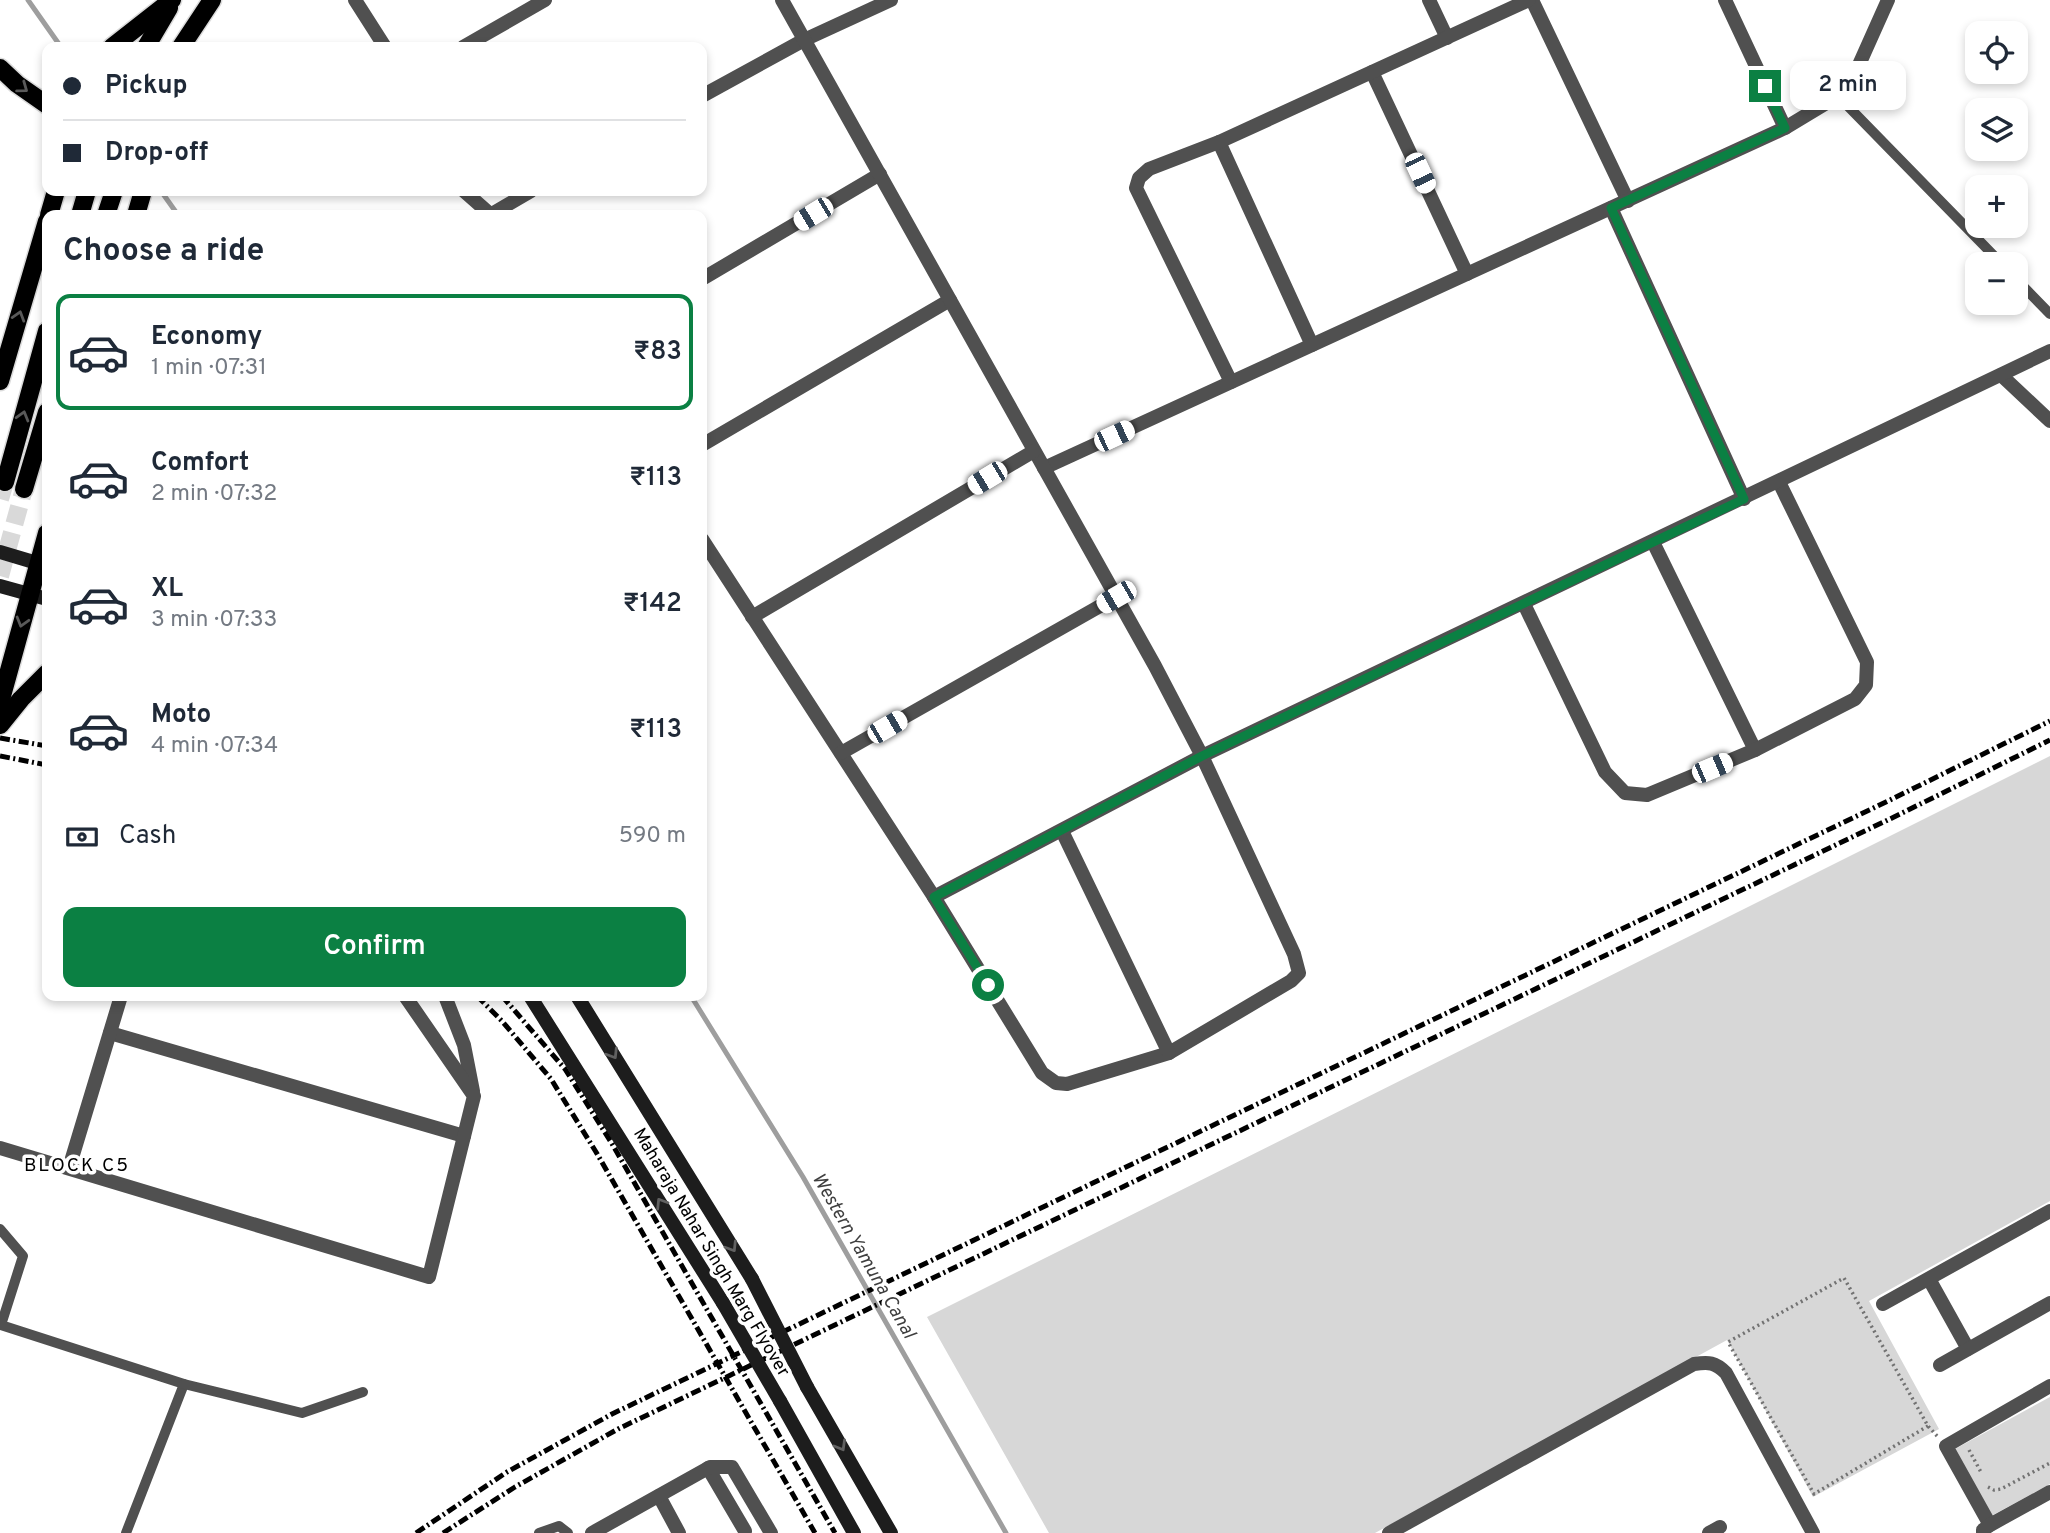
<!DOCTYPE html>
<html lang="en">
<head>
<meta charset="utf-8">
<style>
	:root { --surface:#fff; --page:#f2f2f3; --text:#1f2937; --muted:#747a83; --line:#e0e1e3; --accent:#0b8043 }
	body { margin:0; font-family:Overpass,sans-serif; background:var(--page); color:var(--text); height:100vh; display:flex; flex-direction:column; font-size:26px; white-space:nowrap }
	* { box-sizing:border-box; margin:0 }
	p { font-size:23px; color:var(--muted) }
	.icon { flex:none; width:38px; height:38px; fill:none; stroke:currentColor; stroke-width:2; stroke-linecap:round; stroke-linejoin:round }
	.map { position:relative; flex:1; overflow:hidden }
	.sheet { position:absolute; left:42px; top:210px; width:665px; height:791px; display:flex; flex-direction:column; background:var(--surface); border-radius:14px; box-shadow:0 4px 10px #0003 }
	.sheet>* { flex:none }
	.top-card { position:absolute; left:42px; top:42px; width:665px; height:154px; border-radius:14px; box-shadow:0 4px 10px #0003; display:grid; align-content:center; height:154px; padding:0 21px; background:var(--surface) }
	.controls { position:absolute; left:1965px; top:21px; display:grid; gap:14px }
	.controls a { display:grid; place-items:center; width:63px; height:63px; border-radius:14px; background:var(--surface); box-shadow:0 4px 10px #0003; font-size:35px }
	.end { position:absolute; width:32px; height:32px; margin:-16px; border:9px solid #0b8043; background:#fff; box-shadow:0 0 0 4px #fff }
	.from { border-radius:50% }
	.bubble { position:absolute; height:49px; border-radius:14px; background:var(--surface); box-shadow:0 4px 10px #0003; font-size:23px; font-weight:600; line-height:49px; text-align:center }
	.car { position:absolute; width:21px; height:42px; margin:-21px -10px; border-radius:9px; box-shadow:0 0 5px 2px #0007; background:linear-gradient(#fff 24%,#345 0 40%,#fff 0 76%,#345 0 86%,#fff 0) }
	.top-card b { display:flex; align-items:center; gap:24px; height:66px; font-size:26px }
	.top-card b+b { border-top:2px solid var(--line) }
	.top-card i { width:18px; height:18px; background:var(--text) }
	ul { padding:0; list-style:none }
	li { display:flex; align-items:center; gap:21px; height:116px; margin:0 14px 10px; padding:0 7px; border:4px solid transparent; border-radius:14px }
	li div { flex:1 }
	li b { display:block; font-size:26px }
	li em { font-style:normal; font-weight:600 }
	li.current { border-color:var(--accent) }
	li>.icon { width:63px; height:63px; stroke-width:1.5 }
	h2 { padding:0 21px; font-size:32px; line-height:84px }
	.pay { display:flex; align-items:center; gap:18px; height:77px; padding:0 21px; font-size:26px }
	.pay p { margin-inline-start:auto }
	.action { display:flex; gap:14px; margin-top:auto; padding:14px 21px }
	.action a { flex:1; height:80px; border-radius:14px; background:var(--accent); color:#fff; font-size:28px; font-weight:600; line-height:80px; text-align:center }
	.map>svg:first-child { display:block }
	.green { fill:#d7d7d7 }
	.lines { fill:none; stroke-linecap:round; stroke-linejoin:round }
	.stream { stroke:#9e9e9e; stroke-width:5 }
	.primary-tunnel { stroke:#d9d9d9; stroke-width:18; stroke-dasharray:18 9; stroke-linecap:butt }
	.primary-casing { stroke:#dbdbdb; stroke-width:21 }
	.path { stroke:#727272; stroke-width:3.5; stroke-dasharray:2 3.5; stroke-linecap:butt }
	.lane { stroke:#505050; stroke-width:10 }
	.street { stroke:#505050; stroke-width:14 }
	.secondary { stroke:#1d1d1d; stroke-width:14 }
	.primary { stroke:#000; stroke-width:18 }
	.rail { stroke:#000; stroke-width:5; stroke-dasharray:10 3.5 2 3.5; stroke-linecap:butt }
	.secondary-bridge { stroke:#1d1d1d; stroke-width:14 }
	.oneway { stroke:#595959 }
	.oneway2 { stroke:#616161 }
	.route { stroke:#0b8043; stroke-width:9 }
	.labels { text-anchor:middle; stroke-width:7; stroke-linejoin:round; paint-order:stroke }
	.street-label { font-size:18px; fill:#000; stroke:#fff }
	.neighbourhood-label { font-size:19px; letter-spacing:2px; fill:#000; stroke:#fff }
	.water-label { font-size:19px; font-style:italic; fill:#3f3f3f; stroke:#fff }
</style>
</head>
<body>
<div class="map">
<svg width="2050" height="1533" viewBox="0 0 2050 1533">
	<rect width="100%" height="100%" fill="#fff"/>
	<g class="green">
		<path d="M2050 756V1201L1869 1301 1939 1429 1813 1497 1727 1340 1375 1533H1049L927 1317Z"/>
		<path d="M2050 1397V1484L1991 1516 1955 1449Z"/>
	</g>
	<g class="lines">
		<g class="stream">
			<path d="M28 0 61 47"/>
			<path d="M161 191 178 215"/>
			<path d="M691 996 803 1177 1006 1533"/>
		</g>
		<g class="primary-tunnel">
			<path d="M0 499 5 482"/>
			<path d="M0 576 24 489"/>
		</g>
		<g class="primary-casing">
			<g id="primary">
				<path d="M112 47 172 0"/>
				<path d="M146 47 169 8"/>
				<path d="M181 47 212 0"/>
				<path d="M0 68 17 84 47 105"/>
				<path d="M49 215 56 191"/>
				<path d="M80 215 87 191"/>
				<path d="M106 215 114 191"/>
				<path d="M136 215 143 191"/>
				<path d="M0 381 47 221"/>
				<path d="M5 482 47 331"/>
				<path d="M24 489 47 412"/>
				<path d="M0 703 47 533"/>
				<path d="M0 725 21 699 47 673"/>
			</g>
		</g>
		<g class="path">
			<path d="M1928 1426 1814 1494 1728 1342 1844 1278 1928 1426 1938 1437"/>
			<path d="M1969 1450 1982 1474"/>
			<path d="M1988 1487 1994 1490 2001 1489 2050 1463"/>
		</g>
		<g class="lane">
			<path d="M1838 96 2002 264"/>
			<path d="M2016 279 2050 314"/>
			<path d="M0 1229 23 1256 1 1325 184 1384 126 1533"/>
			<path d="M184 1384 302 1413 363 1392"/>
			<path d="M539 1533 559 1526 568 1533"/>
		</g>
		<g class="street">
			<path d="M355 0 385 47"/>
			<path d="M1429 0 1447 38"/>
			<path d="M1532 0 1628 201"/>
			<path d="M1725 0 1785 128"/>
			<path d="M463 47 545 0"/>
			<path d="M1372 72 1467 274"/>
			<path d="M702 96 804 40 891 0"/>
			<path d="M1219 142 1312 345"/>
			<path d="M464 191 490 214"/>
			<path d="M1611 208 1744 499"/>
			<path d="M490 215 531 191"/>
			<path d="M702 279 880 174"/>
			<path d="M2001 375 2050 421"/>
			<path d="M1231 382 1136 188 1139 178 1149 169 1219 142 1529 0"/>
			<path d="M702 445 950 300"/>
			<path d="M1044 468 1785 128 1838 96 1854 76 1888 0"/>
			<path d="M702 539 934 897 1042 1073 1056 1083 1067 1084 1169 1053 1291 981 1299 973 1294 954 1202 756 1155 666 782 0"/>
			<path d="M1653 542 1755 750"/>
			<path d="M1524 604 1605 772 1625 793 1647 795 1755 750 1855 699 1866 685 1867 662 1779 482"/>
			<path d="M752 617 1034 451"/>
			<path d="M841 753 1116 597"/>
			<path d="M1062 831 1169 1053"/>
			<path d="M934 897 1202 756 2050 351"/>
			<path d="M445 996 464 1045 473 1091"/>
			<path d="M110 1033 464 1136"/>
			<path d="M0 1148 429 1277 474 1096 405 996"/>
			<path d="M69 1168 121 996"/>
			<path d="M1929 1279 1968 1349"/>
			<path d="M1883 1304 2050 1211"/>
			<path d="M1940 1365 2050 1303"/>
			<path d="M708 1468 745 1531"/>
			<path d="M659 1496 679 1533"/>
			<path d="M1990 1525 1946 1446 2050 1386"/>
			<path d="M592 1533 710 1467H732L771 1533"/>
			<path d="M1389 1533 1694 1364C1709 1362 1715 1362 1726 1373L1813 1533"/>
			<path d="M1709 1533 1720 1527"/>
			<path d="M1983 1533V1530L1990 1525 2050 1492"/>
		</g>
		<g class="secondary">
			<path d="M0 552 47 566"/>
			<path d="M0 586 47 599"/>
			<path d="M530 996 723 1303"/>
			<path d="M577 996 752 1279"/>
			<path d="M807 1387 891 1533"/>
			<path d="M780 1401 854 1533"/>
		</g>
		<use href="#primary" class="primary"/>
		<g class="rail">
			<path d="M0 738 47 746"/>
			<path d="M0 756 47 765"/>
			<path d="M477 996 502 1021 551 1079 596 1152 815 1533"/>
			<path d="M502 996 565 1069 611 1142 835 1533"/>
			<path d="M416 1533 507 1472 612 1414 1888 801 2050 721"/>
			<path d="M443 1533 515 1487 618 1429 1894 817 2050 740"/>
		</g>
		<g class="secondary-bridge">
			<path d="M752 1279 807 1387"/>
			<path d="M723 1303 780 1401"/>
		</g>
	</g>
	<defs><path id="oneway-chevron" d="M-2-3.5L2.5 0L-2 3.5" fill="none" stroke-width="1.6" stroke-linecap="round" stroke-linejoin="round" transform="scale(1.75)"/></defs>
	<g class="oneway">
		<use href="#oneway-chevron" transform="translate(23 88) rotate(36)"/>
		<use href="#oneway-chevron" transform="translate(19 316) rotate(-73)"/>
		<use href="#oneway-chevron" transform="translate(23 416) rotate(-74)"/>
		<use href="#oneway-chevron" transform="translate(22 622) rotate(106)"/>
	</g>
	<g class="oneway2">
		<use href="#oneway-chevron" transform="translate(613 1054) rotate(58)"/>
		<use href="#oneway-chevron" transform="translate(661 1203) rotate(-122)"/>
		<use href="#oneway-chevron" transform="translate(732 1247) rotate(58)"/>
		<use href="#oneway-chevron" transform="translate(841 1446) rotate(60)"/>
	</g>
	<g class="lines">
		<path class="route" d="M988 985 934 897 1202 756 1744 499 1611 208 1785 128 1765 86"/>
	</g>
	<g class="labels">
		<g class="street-label">
			<text transform="translate(712 1252) rotate(59)" y="6">Maharaja Nahar Singh Marg Flyover</text>
		</g>
		<g class="neighbourhood-label">
			<text x="77" y="1171">BLOCK C5</text>
		</g>
		<g class="water-label">
			<text transform="translate(865 1255) rotate(60)" y="7">Western Yamuna Canal</text>
		</g>
	</g>
</svg>
<div class="controls">
<a><svg class="icon" aria-label="locate" viewBox="0 0 24 24"><circle cx="12" cy="12" r="6"/><path d="M12 2v4M12 18v4M2 12h4M18 12h4"/></svg></a>
<a><svg class="icon" aria-label="layers" viewBox="0 0 24 24"><path d="M12 4l9 5-9 5-9-5zM3 14l9 5 9-5"/></svg></a>
<a>+</a>
<a>−</a>
</div>
<i class="end from" style="left:988px;top:985px"></i>
<i class="end" style="left:1765px;top:86px"></i>
<div class="bubble" style="left:1790px;top:61px;width:116px">2 min</div>
<i class="car" style="left:1420px;top:173px;rotate:155deg"></i>
<i class="car" style="left:813px;top:214px;rotate:239deg"></i>
<i class="car" style="left:1114px;top:436px;rotate:65deg"></i>
<i class="car" style="left:987px;top:478px;rotate:239deg"></i>
<i class="car" style="left:1116px;top:597px;rotate:240deg"></i>
<i class="car" style="left:887px;top:727px;rotate:60deg"></i>
<i class="car" style="left:1712px;top:768px;rotate:67deg"></i>
<div class="top-card">
<b><i class="from"></i>Pickup</b>
<b><i></i>Drop-off</b>
</div>
<section class="sheet">
<h2>Choose a ride</h2>
<ul>
<li class="current"><svg class="icon" aria-label="car" viewBox="0 0 24 24"><path d="M5 17H2v-5l4-1 3-4h7l3 4 3 1v5h-3M9 17h6M6 11h13"/><circle cx="7" cy="17" r="2"/><circle cx="17" cy="17" r="2"/></svg><div><b>Economy</b><p>1 min · 07:31</p></div><em>₹83</em></li>
<li><svg class="icon" aria-label="car" viewBox="0 0 24 24"><path d="M5 17H2v-5l4-1 3-4h7l3 4 3 1v5h-3M9 17h6M6 11h13"/><circle cx="7" cy="17" r="2"/><circle cx="17" cy="17" r="2"/></svg><div><b>Comfort</b><p>2 min · 07:32</p></div><em>₹113</em></li>
<li><svg class="icon" aria-label="car" viewBox="0 0 24 24"><path d="M5 17H2v-5l4-1 3-4h7l3 4 3 1v5h-3M9 17h6M6 11h13"/><circle cx="7" cy="17" r="2"/><circle cx="17" cy="17" r="2"/></svg><div><b>XL</b><p>3 min · 07:33</p></div><em>₹142</em></li>
<li><svg class="icon" aria-label="car" viewBox="0 0 24 24"><path d="M5 17H2v-5l4-1 3-4h7l3 4 3 1v5h-3M9 17h6M6 11h13"/><circle cx="7" cy="17" r="2"/><circle cx="17" cy="17" r="2"/></svg><div><b>Moto</b><p>4 min · 07:34</p></div><em>₹113</em></li>
</ul>
<div class="pay"><svg class="icon" aria-label="cash" viewBox="0 0 24 24"><path d="M3 7h18v10H3z"/><circle cx="12" cy="12" r="2"/></svg>Cash<p>590 m</p></div>
<div class="action"><a>Confirm</a></div>
</section>
</div>
</body>
</html>
